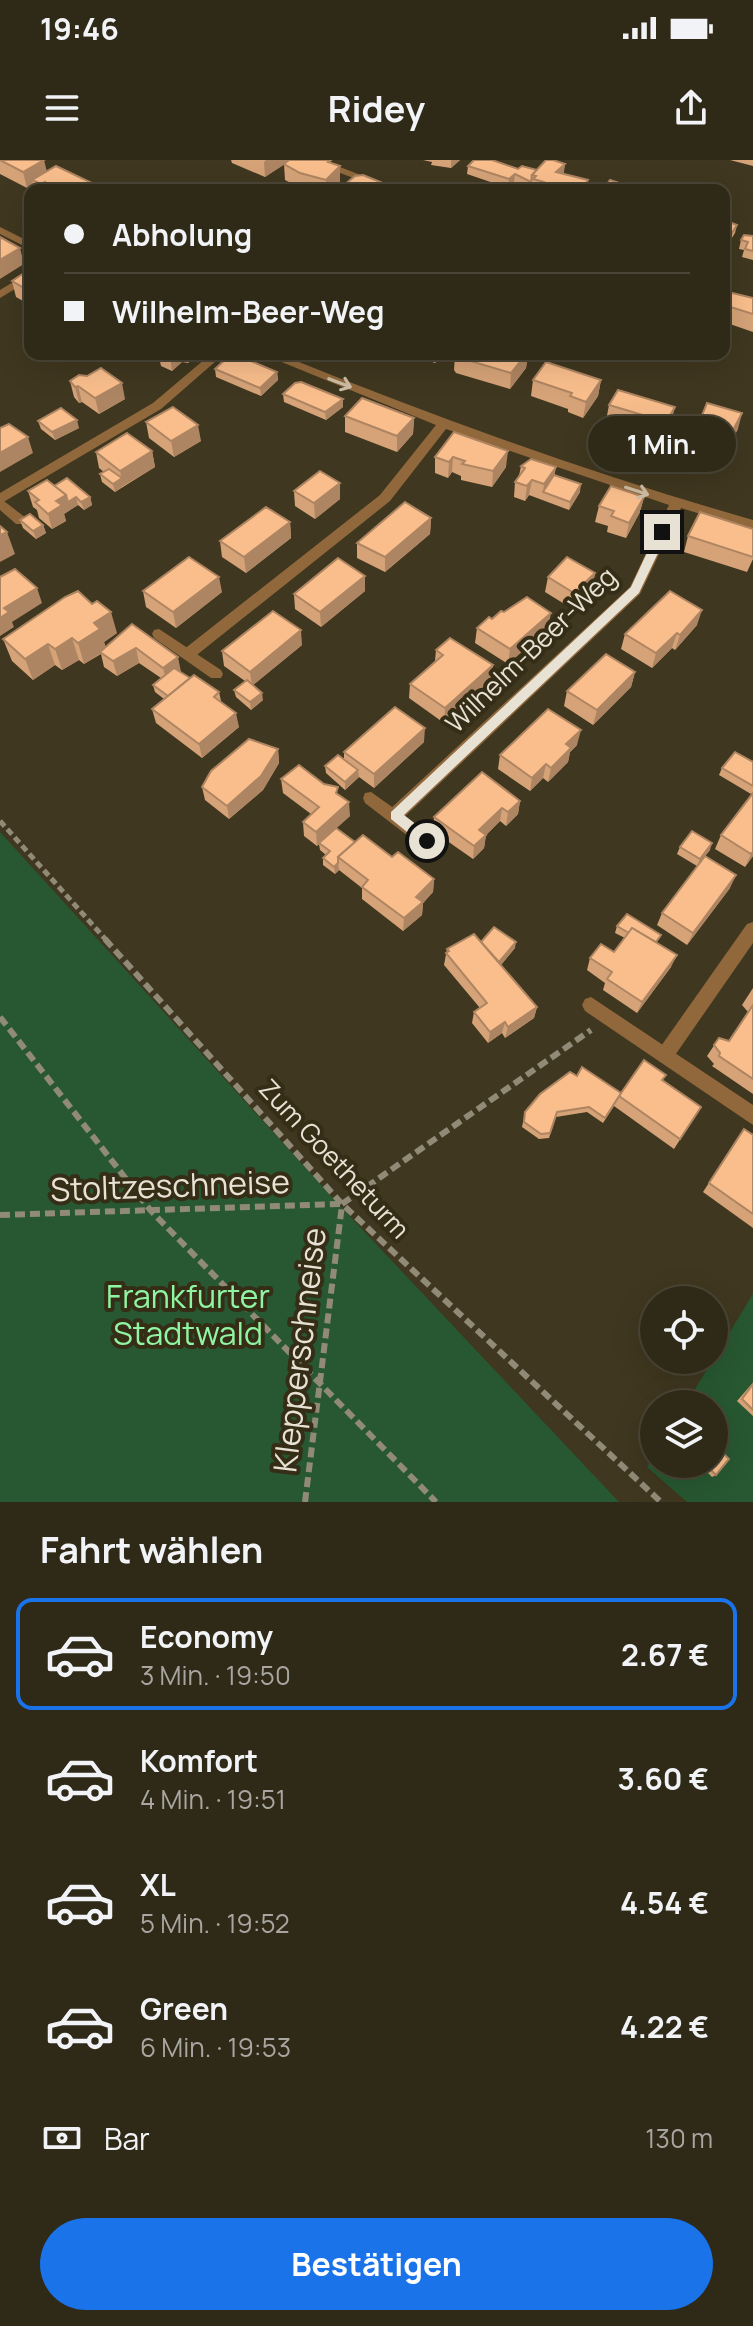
<!DOCTYPE html>
<html lang="de">
<head>
<meta charset="utf-8">
<style>
	:root { --surface:#2f2917; --page:#3b3524; --text:#f1f3f6; --muted:#a7a6a1; --line:#4a4536; --accent:#1a73e8 }
	body { margin:0; font-family:Manrope,sans-serif; background:var(--page); color:var(--text); height:100vh; display:flex; flex-direction:column; font-size:30px; white-space:nowrap }
	* { box-sizing:border-box; margin:0 }
	p { font-size:26px; color:var(--muted) }
	.icon { flex:none; width:44px; height:44px; fill:none; stroke:currentColor; stroke-width:2; stroke-linecap:round; stroke-linejoin:round }
	.map { position:relative; height:1342px; overflow:hidden }
	.drawer { display:flex; flex-direction:column; background:var(--surface); flex:1 }
	.drawer>* { flex:none }
	.guide { position:absolute; left:24px; top:24px; width:706px; height:176px; border-radius:16px; box-shadow:0 8px 32px #0002,0 0 0 2px var(--line); display:grid; align-content:center; height:176px; padding:0 40px; background:var(--surface) }
	.fabs { position:absolute; left:640px; top:1126px; display:grid; gap:16px }
	.fabs a { display:grid; place-items:center; width:88px; height:88px; border-radius:50%; background:var(--surface); box-shadow:0 8px 32px #0002,0 0 0 2px var(--line); font-size:40px }
	.end { position:absolute; width:36px; height:36px; margin:-18px; border:10px solid #e7e2d4; background:#111; box-shadow:0 0 0 4px #111 }
	.from { border-radius:50% }
	.bubble { position:absolute; height:56px; border-radius:28px; background:var(--surface); box-shadow:0 8px 32px #0002,0 0 0 2px var(--line); font-size:26px; font-weight:700; line-height:56px; text-align:center }
	.guide b { display:flex; align-items:center; gap:28px; height:76px; font-size:30px }
	.guide b+b { border-top:2px solid var(--line) }
	.guide i { width:20px; height:20px; background:var(--text) }
	ul { padding:0; list-style:none }
	li { display:flex; align-items:center; gap:24px; height:112px; margin:0 16px 12px; padding:0 24px; border:4px solid transparent; border-radius:16px }
	li div { flex:1 }
	li b { display:block; font-size:30px }
	li em { font-style:normal; font-weight:700 }
	li.current { border-color:var(--accent) }
	li>.icon { width:72px; height:72px; stroke-width:1.5 }
	h2 { padding:0 40px; font-size:36px; line-height:96px }
	.pay { display:flex; align-items:center; gap:20px; height:88px; padding:0 40px; font-size:30px }
	.pay p { margin-inline-start:auto }
	.cta { display:flex; gap:16px; margin-top:auto; padding:16px 40px }
	.cta a { flex:1; height:92px; border-radius:48px; background:var(--accent); color:#fff; font-size:32px; font-weight:700; line-height:92px; text-align:center }
	.status { display:flex; justify-content:space-between; align-items:center; height:56px; padding:0 40px; background:var(--surface); direction:ltr }
	.status svg { height:22px; fill:currentColor }
	header { display:flex; justify-content:space-between; align-items:center; height:104px; padding:0 40px; background:var(--surface); font-size:36px; font-weight:700 }
	.map>svg:first-child { display:block }
	.green { fill:#275831 }
	.lines { fill:none; stroke-linecap:round; stroke-linejoin:round }
	.path-far1 { stroke:#918a77; stroke-width:5; stroke-dasharray:7 4; stroke-linecap:butt }
	.path { stroke:#918a77; stroke-width:6; stroke-dasharray:10 5; stroke-linecap:butt }
	.service { fill:#91683c; fill-rule:evenodd }
	.minor { fill:#91683c; fill-rule:evenodd }
	.wall { fill:#d6a378 }
	.shaded-wall { fill:#ae8562 }
	.building { fill:#f9be8c; stroke:#ae8562; stroke-width:2 }
	.oneway { stroke:#cdbda6 }
	.route { fill:#e7e2d4 }
	.labels { text-anchor:middle; stroke-width:8; stroke-linejoin:round; paint-order:stroke }
	.street-label { font-size:26px; fill:#e7e2d4; stroke:#352d15 }
	.near-street-label { font-size:32px; fill:#e7e2d4; stroke:#352d15 }
	.near-park-label { font-size:32px; fill:#8ff5a2; stroke:#352d15 }
</style>
</head>
<body>
<div class="status"><b>19:46</b><svg viewBox="0 0 49 12"><path d="M0 12V9h3v3zM5 12V6h3v6zM10 12V3h3v9zM15 12V0h3v12zM26 1h20v11H26zM47 4h2v5h-2z"/></svg></div>
<header><svg class="icon" aria-label="menu" viewBox="0 0 24 24"><path d="M4 6h16M4 12h16M4 18h16"/></svg>Ridey<svg class="icon" aria-label="share" viewBox="0 0 24 24"><path d="M12 15V3M7 8l5-5 5 5M5 13v7h14v-7"/></svg></header>
<div class="map">
<svg width="753" height="1342" viewBox="0 0 753 1342">
	<rect width="100%" height="100%" fill="#3f371f"/>
	<g class="green">
		<path d="M0 672 343 1049 619 1342H0Z"/>
		<path d="M753 1134V1342H687L647 1307 654 1296V1304H714V1244H686Z"/>
	</g>
	<g class="lines">
		<path class="path-far1" d="M0 661 107 781"/>
		<g class="path">
			<path d="M105 779 342 1044 661 1342"/>
			<path d="M0 857 151 1051 436 1342"/>
			<path d="M342 1044 591 870"/>
			<path d="M0 1055 341 1044"/>
			<path d="M305 1342 342 1045"/>
		</g>
		<g class="service">
			<path d="M0 338 26 358V364H16L0 350Z"/>
			<path d="M159 469 221 510 223 514 221 518H211L154 478 152 474 154 470Z"/>
			<path d="M371 632 433 676 435 681 433 686H421L365 643 363 638 365 633Z"/>
			<path d="M591 837 753 945V965L585 851 582 845 585 839Z"/>
		</g>
		<g class="minor">
			<path d="M307 0H322L399 30H384Z"/>
			<path d="M0 67 30 82V89L0 74Z"/>
			<path d="M30 112V120L0 138V130Z"/>
			<path d="M211 194H224L161 249 0 344V333L153 243Z"/>
			<path d="M262 194H279C435 257 592 314 753 360V370L681 348 640 434 401 660H389L387 655 389 650 630 427 669 345 446 269 390 341 193 498H183L181 494 183 490 380 335 436 265Z"/>
			<path d="M753 762V783L671 901 665 903 659 901 656 895 659 889 747 764Z"/>
		</g>
	</g>
	<g class="wall">
		<path d="M0 0 90 22 91 30H35L33 24 27 28 0 14Z"/>
		<path d="M231 0H329L331 3 340 6V22L333 29 335 30H304L285 20 284 4 265 17 232 3Z"/>
		<path d="M423 0H460L451 8 431 5 432 2Z"/>
		<path d="M730 0H753V6Z"/>
		<path d="M565 4 563 14 588 24V30H529L514 22 508 28 467 14 468 6 537 10Z"/>
		<path d="M724 60 737 65 735 73 730 81 724 79Z"/>
		<path d="M753 76V100L742 97 744 90 739 89 741 80Z"/>
		<path d="M30 109V145L16 137 12 121Z"/>
		<path d="M724 131 753 138V172L724 162Z"/>
		<path d="M153 194H192L191 195 192 200 188 203 182 202 172 211 161 206 159 197Z"/>
		<path d="M411 194H444L435 203Z"/>
		<path d="M455 194H528L526 208 510 229 456 213 454 210Z"/>
		<path d="M215 209 277 212 278 220 261 236 216 217Z"/>
		<path d="M533 220H601L598 236 583 258 568 252V249L531 236Z"/>
		<path d="M70 221 125 239 99 254 82 242 79 243 74 237Z"/>
		<path d="M283 234 343 247 326 260 284 242Z"/>
		<path d="M609 245 671 263 663 278 606 261Z"/>
		<path d="M345 256 414 258 413 274 397 292 345 272Z"/>
		<path d="M38 261 79 268 55 280 41 269Z"/>
		<path d="M146 262 201 281 174 297 149 278Z"/>
		<path d="M697 268 738 269 725 292 693 284Z"/>
		<path d="M454 272 506 307 492 327 461 320V316L452 312 448 318 435 313V297Z"/>
		<path d="M152 291 155 307 115 332 102 322 100 314 104 312 99 308 96 292Z"/>
		<path d="M521 306 556 307 554 315 580 332 569 350 529 335 525 341 514 337 515 322 519 316Z"/>
		<path d="M54 326 90 337 92 345 84 350 78 345 70 350 64 354 66 361 52 369 39 358 37 350 33 347 28 331Z"/>
		<path d="M294 331 340 339 315 359 295 346Z"/>
		<path d="M644 337 640 352 626 378 607 372 608 366 595 362 599 346Z"/>
		<path d="M431 358 430 374 385 412 357 398V383Z"/>
		<path d="M20 360 43 365 46 373 36 379 23 368Z"/>
		<path d="M290 362 291 378 246 413 222 397 220 381Z"/>
		<path d="M753 369V399L747 412 684 392 688 376Z"/>
		<path d="M595 413 592 429 571 448 545 432 548 417Z"/>
		<path d="M143 431 222 432 176 468 146 447Z"/>
		<path d="M365 431 321 467 295 449 294 434Z"/>
		<path d="M492 459 548 468 508 504 475 483 477 468Z"/>
		<path d="M132 464 180 512 190 518 219 532 221 541 239 567 202 598 156 563 152 549 164 539 155 532 153 525 161 518 139 503 117 516 104 507 101 494 84 504 79 500 62 510 55 505 33 520 12 501 3 479 117 473 104 482 106 488Z"/>
		<path d="M697 465 675 490 672 488 652 508 621 489 625 474Z"/>
		<path d="M302 485 253 525 263 540 251 550 236 537 234 530 245 521 224 506 222 491Z"/>
		<path d="M436 490 493 505 491 520 444 563 409 538 410 524 435 501Z"/>
		<path d="M635 512 631 527 593 565 564 546 567 531Z"/>
		<path d="M424 582 374 628 359 617 345 630 326 613 325 606 344 599V592Z"/>
		<path d="M577 585 570 592 568 602 548 622 543 618 530 631 498 609 500 595Z"/>
		<path d="M278 589 279 603 263 630 229 659 205 640 202 627Z"/>
		<path d="M753 602V632L751 634 719 615 722 608Z"/>
		<path d="M281 619 339 635 350 656 336 668 355 682 392 697 434 719 433 732 423 743 422 755 403 771 362 739V728L339 710 335 714 323 705V698L326 695 320 690 319 684 317 686 304 676 303 662 311 654 283 633Z"/>
		<path d="M753 633V696L745 707 715 689 721 675Z"/>
		<path d="M520 641 518 654 506 666 500 661 486 675 484 688 473 699 433 671 434 657Z"/>
		<path d="M680 687 710 690 697 706 677 694Z"/>
		<path d="M730 728 687 785 657 765 662 753Z"/>
		<path d="M617 766 657 783 671 807 637 853 603 830 605 823 587 810 590 798 614 792 625 778 615 773Z"/>
		<path d="M481 782 515 788 501 805 537 847 534 858 505 878 502 873 488 883 472 863 474 852 480 848 444 805 447 789Z"/>
		<path d="M753 828V934L712 906 714 904 707 896 719 878 729 881 748 852 742 845Z"/>
		<path d="M666 915 663 920 701 947 674 989 614 946 603 963 587 952 556 957 549 978 539 979 522 967 525 952 577 916 621 933Z"/>
		<path d="M744 969 753 975V1068L703 1032Z"/>
		<path d="M753 1223V1256L737 1241 750 1226Z"/>
		<path d="M699 1304H714L716 1315 712 1317Z"/>
	</g>
	<g class="shaded-wall">
		<path d="M44 0 48 16 32 20 33 24 27 28 23 12Z"/>
		<path d="M266 0H290V1L265 17 264 2Z"/>
		<path d="M331 0V15L340 6V22L333 30H326V20L328 2Z"/>
		<path d="M451 0H460L451 8Z"/>
		<path d="M565 4 563 20 556 12Z"/>
		<path d="M515 14 514 22 508 28 509 19Z"/>
		<path d="M45 22 46 30H42L41 24Z"/>
		<path d="M90 22 91 30H77Z"/>
		<path d="M20 88 24 104 0 119V100Z"/>
		<path d="M30 127V144L26 129Z"/>
		<path d="M170 194H181L182 202 172 211 170 195Z"/>
		<path d="M187 194H192L191 195 192 200 188 203Z"/>
		<path d="M435 194H444L435 203Z"/>
		<path d="M526 194H528L526 208 510 229 511 213Z"/>
		<path d="M277 212 278 220 261 236 260 228Z"/>
		<path d="M601 220 598 236 583 258 586 242Z"/>
		<path d="M122 223 125 239 99 254 95 238Z"/>
		<path d="M78 226 82 242 79 243 75 227Z"/>
		<path d="M343 239V247L326 260 325 252Z"/>
		<path d="M675 247 671 263 663 278 666 262Z"/>
		<path d="M742 253 738 269 725 292 730 276Z"/>
		<path d="M414 258 413 274 397 292V276Z"/>
		<path d="M77 260 79 268 55 280 52 272Z"/>
		<path d="M198 265 201 281 174 297 171 281Z"/>
		<path d="M28 277 33 293 0 312V293Z"/>
		<path d="M152 291 155 307 123 326 120 311Z"/>
		<path d="M508 291 506 307 492 327 493 311Z"/>
		<path d="M453 297 452 312 448 318 449 302Z"/>
		<path d="M556 307 553 323 543 332 544 324Z"/>
		<path d="M122 318 123 326 115 332 113 324Z"/>
		<path d="M532 320 529 335 525 341 527 326Z"/>
		<path d="M340 323V339L315 359 314 343Z"/>
		<path d="M581 324 580 332 569 350 570 342Z"/>
		<path d="M66 335 76 337 78 345 64 354 66 361 52 369 48 354 56 341Z"/>
		<path d="M90 337 92 345 84 350 81 342Z"/>
		<path d="M644 337 640 352 626 378 629 363Z"/>
		<path d="M431 358 430 374 385 412V397Z"/>
		<path d="M290 362 291 378 246 413 244 397Z"/>
		<path d="M43 365 46 373 36 379 33 371Z"/>
		<path d="M7 372 15 394 0 402V375Z"/>
		<path d="M595 413 592 429 571 448 574 433Z"/>
		<path d="M365 416V431L321 467 320 452Z"/>
		<path d="M219 417 222 432 176 468 173 452Z"/>
		<path d="M37 428 42 443 12 462 14 467 0 476V458L4 448Z"/>
		<path d="M702 450 697 465 675 490 680 475Z"/>
		<path d="M111 452 117 473 104 482 106 490 84 504 78 483 94 463Z"/>
		<path d="M551 453 548 468 508 504 510 489Z"/>
		<path d="M301 470 302 485 252 526 250 512Z"/>
		<path d="M677 473 672 488 652 508 656 493Z"/>
		<path d="M72 478 79 500 62 510 55 489Z"/>
		<path d="M48 484 55 505 33 520 25 499Z"/>
		<path d="M136 488 139 503 117 516 113 501Z"/>
		<path d="M178 497 181 512 167 523 163 508Z"/>
		<path d="M493 505 491 520 444 563 445 548Z"/>
		<path d="M635 512 631 527 593 565 597 550Z"/>
		<path d="M262 533 263 540 251 550 250 542Z"/>
		<path d="M236 553 239 567 202 598 199 584Z"/>
		<path d="M425 568 424 582 374 628V614Z"/>
		<path d="M581 570 577 585 570 592 568 602 548 622 551 608 566 584Z"/>
		<path d="M278 589 279 603 263 630 229 659 227 646Z"/>
		<path d="M546 604 543 618 530 631 532 618Z"/>
		<path d="M358 610 359 617 345 630V622Z"/>
		<path d="M520 641 518 654 506 666 508 652Z"/>
		<path d="M349 642 350 656 317 686 316 672Z"/>
		<path d="M502 648 500 661 486 675 484 688 473 699 474 686 479 670Z"/>
		<path d="M712 683 710 690 697 706 700 699Z"/>
		<path d="M753 692V696L745 707 751 694Z"/>
		<path d="M338 703 339 710 335 714 334 707Z"/>
		<path d="M736 715 730 728 687 785 693 773Z"/>
		<path d="M434 719 433 732 423 743 422 755 403 771 404 758 416 737Z"/>
		<path d="M516 782 515 788 498 808 499 802Z"/>
		<path d="M677 795 671 807 637 853 642 842Z"/>
		<path d="M537 847 534 858 505 878 508 867Z"/>
		<path d="M505 862 502 873 488 883 490 872Z"/>
	</g>
	<g class="building">
		<path d="M0 0H44L23 12Z"/>
		<path d="M289 0H331L328 2 340 6 326 20 300 13 284 4Z"/>
		<path d="M474 0H492L518 9 522 6 537 10 532 15 531 22 515 14 509 19 468 6Z"/>
		<path d="M546 0H553L565 4 556 12 588 20 586 23 589 24 581 30H563L541 26 544 22 533 19 536 16 532 15Z"/>
		<path d="M56 6 90 22 77 30H55L45 22 41 24 32 20Z"/>
		<path d="M363 15 400 30H338L355 16Z"/>
		<path d="M610 20 628 26 624 30H603Z"/>
		<path d="M724 60 737 65 732 73 724 70Z"/>
		<path d="M744 75 753 76V91L745 89 748 82 741 80Z"/>
		<path d="M0 77 20 88 0 100Z"/>
		<path d="M30 109V127L26 129 12 121Z"/>
		<path d="M724 131 753 138V154L724 145Z"/>
		<path d="M231 194H234L277 212 260 228 215 209Z"/>
		<path d="M456 194H526L511 213 457 197Z"/>
		<path d="M546 202 601 220 586 242 570 236 572 233 533 220Z"/>
		<path d="M101 208 122 223 95 238 78 226 75 227 70 221 79 215 87 216Z"/>
		<path d="M301 222 343 239 325 252 283 234 295 223Z"/>
		<path d="M618 230 675 247 666 262 609 245Z"/>
		<path d="M362 238 414 258 397 276 345 256Z"/>
		<path d="M707 243 742 253 730 276 697 268Z"/>
		<path d="M173 247 198 265 171 281 146 262Z"/>
		<path d="M61 248 77 260 52 272 38 261Z"/>
		<path d="M9 264 28 277 0 293V268Z"/>
		<path d="M454 272 508 291 493 311 462 304 465 301 453 297 449 302 435 297Z"/>
		<path d="M127 273 152 291 120 311 96 292Z"/>
		<path d="M531 299 556 307 544 324 532 320 527 326 515 322 525 308 521 306Z"/>
		<path d="M109 309 122 318 113 324 100 314Z"/>
		<path d="M320 311 340 323 314 343 294 331Z"/>
		<path d="M554 315 581 324 570 342 543 332Z"/>
		<path d="M67 318 90 337 81 342 76 337 68 342 66 335 54 326Z"/>
		<path d="M47 320 66 335 56 341 62 345 48 354 35 342 39 340 28 331Z"/>
		<path d="M611 326 644 337 629 363 611 356 614 351 599 346Z"/>
		<path d="M405 342 431 358 385 397 357 383Z"/>
		<path d="M266 347 290 362 244 397 220 381Z"/>
		<path d="M700 352 753 369V397L688 376Z"/>
		<path d="M30 354 43 365 33 371 20 360Z"/>
		<path d="M0 366 7 372 0 375Z"/>
		<path d="M189 397 219 417 173 452 143 431Z"/>
		<path d="M567 397 595 413 574 433 548 417Z"/>
		<path d="M338 398 365 416 320 452 294 434Z"/>
		<path d="M15 409 37 428 4 448 9 452 0 458V417Z"/>
		<path d="M78 431 92 444 97 441 111 452 94 463 100 469 78 483 72 478 55 489 48 484 25 499 3 479 65 437Z"/>
		<path d="M670 431 702 450 680 475 677 473 656 493 625 474Z"/>
		<path d="M527 437 551 453 510 489 477 468 489 457 492 459 501 451 504 452Z"/>
		<path d="M273 451 301 470 250 512 222 491Z"/>
		<path d="M132 464 178 497 163 508 136 488 113 501 100 492Z"/>
		<path d="M450 478 493 505 445 548 410 524 443 495 436 490Z"/>
		<path d="M606 494 635 512 597 550 567 531Z"/>
		<path d="M174 508 190 518 168 536 153 525Z"/>
		<path d="M194 515 219 532 214 537 236 553 199 584 152 549Z"/>
		<path d="M247 520 262 533 250 542 234 530Z"/>
		<path d="M395 547 425 568 374 614 344 592Z"/>
		<path d="M548 549 581 570 566 584 571 588 551 608 546 604 532 618 500 595Z"/>
		<path d="M249 579 278 589 261 616 227 646 202 627 211 611Z"/>
		<path d="M735 592 753 602V626L722 608Z"/>
		<path d="M338 595 358 610 345 622 325 606Z"/>
		<path d="M299 605 324 624 338 627 336 633 349 642 316 672 303 662 319 647 281 619Z"/>
		<path d="M482 612 520 641 508 652 502 648 479 670 486 675 474 686 434 657Z"/>
		<path d="M753 633V692L751 694 721 675Z"/>
		<path d="M336 668 355 682 338 697V703L334 707 323 698 330 691 319 683Z"/>
		<path d="M692 671 712 683 700 699 680 687Z"/>
		<path d="M363 675 392 697 398 692 434 719 416 737 423 742 404 758 362 727 368 720 338 697Z"/>
		<path d="M705 696 736 715 693 773 662 753Z"/>
		<path d="M627 754 661 775 656 782 632 768 629 773 617 766Z"/>
		<path d="M494 767 516 782 499 802 481 782Z"/>
		<path d="M632 768 677 795 642 842 607 819 612 812 590 798 601 784 614 792Z"/>
		<path d="M474 774 537 847 508 867 505 862 490 872 474 852 487 843 446 793 449 791 447 789Z"/>
		<path d="M753 845V919L719 896 720 893 714 885 719 878 729 881Z"/>
		<path d="M644 900 666 915 662 920 701 947 680 979 619 936Z"/>
		<path d="M582 907 621 933 605 958 589 947 557 952 550 973 541 974 524 962 525 952 540 934 570 912 577 916Z"/>
		<path d="M744 969 753 975V1054L709 1023Z"/>
		<path d="M753 1224V1250L742 1239Z"/>
		<path d="M714 1284 729 1299 716 1315 705 1304H714Z"/>
	</g>
	<defs><path id="oneway-shaft" d="M-6 0H5M1.5-3L5.5 0L1.5 3" fill="none" stroke-width="1.6" stroke-linecap="round" stroke-linejoin="round" transform="scale(2)"/></defs>
	<g class="oneway">
		<use href="#oneway-shaft" transform="translate(340 223) rotate(21)"/>
		<use href="#oneway-shaft" transform="translate(637 331) rotate(18)"/>
	</g>
	<path class="route" d="M658 369 668 372 639 433 404 655 432 677V685H423L391 659V652L631 427Z"/>
	<g class="labels">
		<g class="street-label">
			<text transform="translate(531 490) rotate(-44)" y="9">Wilhelm-Beer-Weg</text>
			<text transform="translate(334 999) rotate(47)" y="9">Zum Goetheturm</text>
		</g>
		<g class="near-street-label">
			<text transform="translate(170 1026) rotate(-2)" y="11">Stoltzeschneise</text>
			<text transform="translate(300 1190) rotate(-83)" y="11">Klepperschneise</text>
		</g>
		<g class="near-park-label">
			<text x="188" y="1148">Frankfurter<tspan x="188" dy="37">Stadtwald</tspan></text>
		</g>
	</g>
</svg>
<div class="fabs">
<a><svg class="icon" aria-label="locate" viewBox="0 0 24 24"><circle cx="12" cy="12" r="6"/><path d="M12 2v4M12 18v4M2 12h4M18 12h4"/></svg></a>
<a><svg class="icon" aria-label="layers" viewBox="0 0 24 24"><path d="M12 4l9 5-9 5-9-5zM3 14l9 5 9-5"/></svg></a>
</div>
<i class="end from" style="left:427px;top:681px"></i>
<i class="end" style="left:662px;top:372px"></i>
<div class="bubble" style="left:588px;top:256px;width:148px">1 Min.</div>
<div class="guide">
<b><i class="from"></i>Abholung</b>
<b><i></i>Wilhelm-Beer-Weg</b>
</div>
</div>
<section class="drawer">
<h2>Fahrt wählen</h2>
<ul>
<li class="current"><svg class="icon" aria-label="car" viewBox="0 0 24 24"><path d="M5 17H2v-5l4-1 3-4h7l3 4 3 1v5h-3M9 17h6M6 11h13"/><circle cx="7" cy="17" r="2"/><circle cx="17" cy="17" r="2"/></svg><div><b>Economy</b><p>3 Min. · 19:50</p></div><em>2.67 €</em></li>
<li><svg class="icon" aria-label="car" viewBox="0 0 24 24"><path d="M5 17H2v-5l4-1 3-4h7l3 4 3 1v5h-3M9 17h6M6 11h13"/><circle cx="7" cy="17" r="2"/><circle cx="17" cy="17" r="2"/></svg><div><b>Komfort</b><p>4 Min. · 19:51</p></div><em>3.60 €</em></li>
<li><svg class="icon" aria-label="car" viewBox="0 0 24 24"><path d="M5 17H2v-5l4-1 3-4h7l3 4 3 1v5h-3M9 17h6M6 11h13"/><circle cx="7" cy="17" r="2"/><circle cx="17" cy="17" r="2"/></svg><div><b>XL</b><p>5 Min. · 19:52</p></div><em>4.54 €</em></li>
<li><svg class="icon" aria-label="car" viewBox="0 0 24 24"><path d="M5 17H2v-5l4-1 3-4h7l3 4 3 1v5h-3M9 17h6M6 11h13"/><circle cx="7" cy="17" r="2"/><circle cx="17" cy="17" r="2"/></svg><div><b>Green</b><p>6 Min. · 19:53</p></div><em>4.22 €</em></li>
</ul>
<div class="pay"><svg class="icon" aria-label="cash" viewBox="0 0 24 24"><path d="M3 7h18v10H3z"/><circle cx="12" cy="12" r="2"/></svg>Bar<p>130 m</p></div>
<div class="cta"><a>Bestätigen</a></div>
</section>
</body>
</html>
